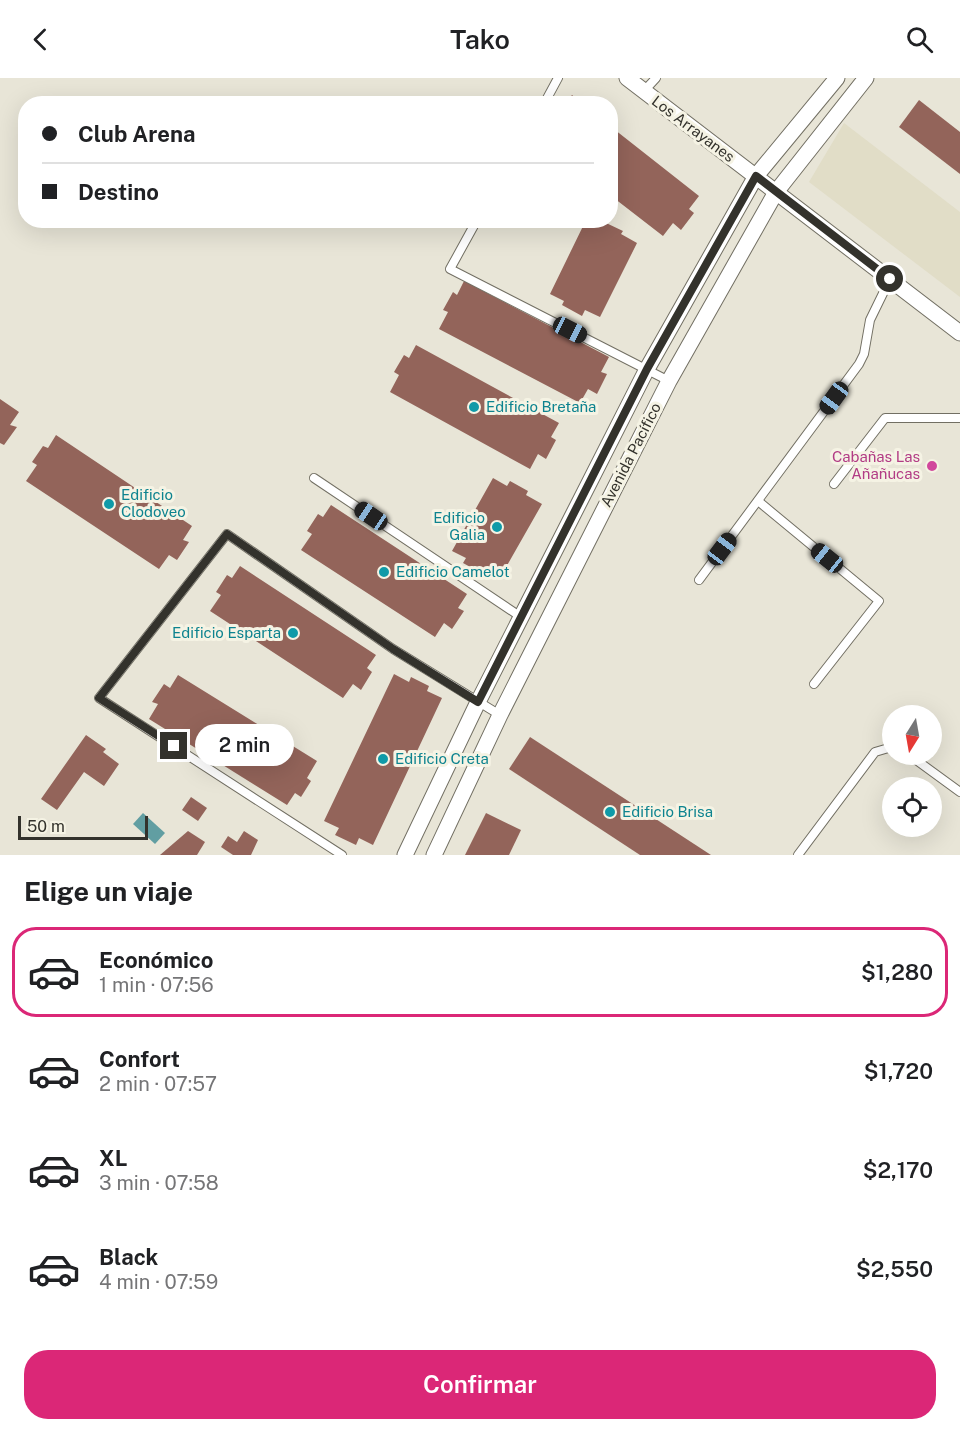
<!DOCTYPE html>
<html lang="es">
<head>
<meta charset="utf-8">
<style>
	:root { --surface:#fff; --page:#f6f6f6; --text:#202124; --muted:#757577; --line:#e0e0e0; --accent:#db2777 }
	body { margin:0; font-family:"Public Sans",sans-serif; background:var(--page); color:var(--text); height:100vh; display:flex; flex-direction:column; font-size:22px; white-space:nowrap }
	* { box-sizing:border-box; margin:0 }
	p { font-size:20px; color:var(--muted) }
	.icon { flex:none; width:33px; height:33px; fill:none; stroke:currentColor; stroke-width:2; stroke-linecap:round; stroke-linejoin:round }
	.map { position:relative; height:777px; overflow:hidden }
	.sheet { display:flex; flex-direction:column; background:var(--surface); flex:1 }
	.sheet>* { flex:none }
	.guide { position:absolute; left:18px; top:18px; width:600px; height:132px; border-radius:24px; box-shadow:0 6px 24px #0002; display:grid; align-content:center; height:132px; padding:0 24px; background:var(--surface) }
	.needle { width:39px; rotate:191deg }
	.tools { position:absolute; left:882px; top:627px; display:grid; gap:12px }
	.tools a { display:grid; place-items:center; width:60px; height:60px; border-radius:50%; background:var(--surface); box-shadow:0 6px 24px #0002; font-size:30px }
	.scale { position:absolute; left:18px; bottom:15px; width:130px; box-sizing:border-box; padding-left:6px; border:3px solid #33322c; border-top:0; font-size:16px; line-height:21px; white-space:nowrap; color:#33322c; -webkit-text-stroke:4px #f5f3e4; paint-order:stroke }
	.end { position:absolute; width:27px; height:27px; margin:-14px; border:8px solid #33322c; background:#fff; box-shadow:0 0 0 3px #fff }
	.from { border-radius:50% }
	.bubble { position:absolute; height:42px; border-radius:21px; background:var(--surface); box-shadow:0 6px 24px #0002; font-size:20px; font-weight:600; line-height:42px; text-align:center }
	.car { position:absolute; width:18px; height:36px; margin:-18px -9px; border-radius:8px; box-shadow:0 0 4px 2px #0007; background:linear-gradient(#222 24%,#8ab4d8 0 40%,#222 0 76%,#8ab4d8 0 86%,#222 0) }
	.guide b { display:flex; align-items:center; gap:21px; height:57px; font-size:22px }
	.guide b+b { border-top:2px solid var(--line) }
	.guide i { width:15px; height:15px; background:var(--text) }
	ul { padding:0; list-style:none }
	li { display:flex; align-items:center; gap:18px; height:90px; margin:0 12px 9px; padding:0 12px; border:3px solid transparent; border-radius:24px }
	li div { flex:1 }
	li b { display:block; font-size:22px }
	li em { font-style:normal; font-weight:600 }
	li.current { border-color:var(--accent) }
	li>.icon { width:54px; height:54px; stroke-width:1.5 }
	h2 { padding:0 24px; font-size:27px; line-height:72px }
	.action { display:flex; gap:12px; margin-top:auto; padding:12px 24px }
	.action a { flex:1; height:69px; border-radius:24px; background:var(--accent); color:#fff; font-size:24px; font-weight:600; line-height:69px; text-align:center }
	header { display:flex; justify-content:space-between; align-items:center; height:78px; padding:0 24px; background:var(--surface); font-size:27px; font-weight:600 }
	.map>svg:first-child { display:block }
	.built { fill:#e1ddc7 }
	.water { fill:#619ea2 }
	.building { fill:#93645a }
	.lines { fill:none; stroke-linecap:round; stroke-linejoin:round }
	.service-casing { stroke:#726f63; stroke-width:10 }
	.minor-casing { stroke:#726f63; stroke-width:17 }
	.service { stroke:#fff; stroke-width:8 }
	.minor { stroke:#fff; stroke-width:15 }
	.route { stroke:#33322c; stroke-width:8 }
	.culture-dot { fill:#0f9aa8; stroke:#f5f3e4; stroke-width:2 }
	.hotel-dot { fill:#d1479c; stroke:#f5f3e4; stroke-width:2 }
	.labels { text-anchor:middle; stroke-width:6; stroke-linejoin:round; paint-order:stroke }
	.street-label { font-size:15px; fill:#33322c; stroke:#f5f3e4 }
	.culture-label { font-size:15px; fill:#0d838f; stroke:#f5f3e4; text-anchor:start }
	.hotel-label { font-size:15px; fill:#b23c85; stroke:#f5f3e4; text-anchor:end }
</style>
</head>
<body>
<header><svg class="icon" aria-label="back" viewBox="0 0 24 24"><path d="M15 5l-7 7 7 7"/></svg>Tako<svg class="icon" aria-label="search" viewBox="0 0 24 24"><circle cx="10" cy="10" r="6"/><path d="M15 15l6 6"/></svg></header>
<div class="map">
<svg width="960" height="777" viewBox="0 0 960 777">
	<rect width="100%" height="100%" fill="#e8e5d7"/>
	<path class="built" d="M844 45 960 134V219L809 104Z"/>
	<path class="water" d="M143 735 165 755 155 766 133 746Z"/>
	<g class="building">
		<path d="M572 17 582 26H565Z"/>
		<path d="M919 22 960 54V96L899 49Z"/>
		<path d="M610 48 699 118 689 131 694 135 681 152 673 145 663 158 610 117Z"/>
		<path d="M586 142 602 148 604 144 623 153 621 156 637 165 600 239 585 232 582 238 562 227 564 223 550 216Z"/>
		<path d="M464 203 609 279 601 294 607 296 597 316 588 311 580 325 439 251 448 234 443 232 453 214 457 217Z"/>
		<path d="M416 267 559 345 551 359 556 362 546 381 538 376 530 391 390 314 399 297 394 294 404 277 409 280Z"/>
		<path d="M0 321 19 334 10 347 17 349 4 367 0 365Z"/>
		<path d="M56 357 192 448 183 462 189 464 177 482 169 477 159 491 26 403 37 387 32 384 43 368 48 370Z"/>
		<path d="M493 400 507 408 510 403 528 413 526 417 542 426 501 498 487 490 483 496 463 485 466 480 452 473Z"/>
		<path d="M331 427 467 516 458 530 464 533 452 551 444 545 435 559 301 472 312 456 307 453 318 436 323 439Z"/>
		<path d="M240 488 376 577 367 590 372 594 361 612 353 606 343 620 210 533 221 517 216 514 227 497 232 500Z"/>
		<path d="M394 596 409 604 411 599 429 608 427 613 442 620 373 767 359 760 356 767 335 757 339 750 324 743Z"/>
		<path d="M178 597 317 683 307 700 311 703 301 719 295 715 287 727 149 641 158 626 152 624 164 606 170 610Z"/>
		<path d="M86 657 106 671 103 674 119 686 104 708 84 694 57 732 41 721Z"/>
		<path d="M530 659 711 777H640L509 691Z"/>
		<path d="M191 719 207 730 198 743 182 732Z"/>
		<path d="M486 735 521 752 509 777H465Z"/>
		<path d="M188 753 205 764 197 777H160Z"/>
		<path d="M244 753 258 762 251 777H233L221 769 228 758 237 764Z"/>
	</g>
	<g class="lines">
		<g class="service-casing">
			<g id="service">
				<path d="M644 13 656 0"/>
				<path d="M544 26 558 0"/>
				<path d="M477 142 450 191 669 303"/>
				<path d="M314 400 521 539"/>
				<path d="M834 406 885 340H960"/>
				<path d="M758 423 879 523 814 606"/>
				<path d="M699 502 859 286 864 276 870 242 890 201"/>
				<path d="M908 676 960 714"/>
				<path d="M342 777 99 620 227 456 393 571 500 637"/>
				<path d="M798 777 875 674 892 669"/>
			</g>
		</g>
		<g class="minor-casing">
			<g id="minor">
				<path d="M627 0 960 255"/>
				<path d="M405 777 478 624 647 291 756 98 837 0"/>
				<path d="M434 777 500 637 669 303 776 114 866 0"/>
			</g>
		</g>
		<use href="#service" class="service"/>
		<use href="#minor" class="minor"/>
	</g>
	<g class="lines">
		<path class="route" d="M174 668 99 620 227 456 393 571 478 624 647 291 756 98 890 201"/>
	</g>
	<g class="culture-dot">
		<circle cx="474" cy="329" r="6"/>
		<circle cx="109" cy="426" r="6"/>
		<circle cx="497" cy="449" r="6"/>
		<circle cx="384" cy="494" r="6"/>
		<circle cx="293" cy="555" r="6"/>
		<circle cx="383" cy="681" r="6"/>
		<circle cx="610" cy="734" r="6"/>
	</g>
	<circle class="hotel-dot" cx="932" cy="388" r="6"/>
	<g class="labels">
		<g class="street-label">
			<text transform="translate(693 51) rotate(37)" y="5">Los Arrayanes</text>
			<text transform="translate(631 377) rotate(-63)" y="5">Avenida Pacífico</text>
		</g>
		<g class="culture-label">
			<text x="486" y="334">Edificio Bretaña</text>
			<text x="121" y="422">Edificio<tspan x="121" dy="17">Clodoveo</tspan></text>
			<text x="485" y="445" text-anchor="end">Edificio<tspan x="485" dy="17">Galia</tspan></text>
			<text x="396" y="499">Edificio Camelot</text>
			<text x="281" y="560" text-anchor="end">Edificio Esparta</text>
			<text x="395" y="686">Edificio Creta</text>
			<text x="622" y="739">Edificio Brisa</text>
		</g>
		<g class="hotel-label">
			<text x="920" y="384">Cabañas Las<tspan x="920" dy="17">Añañucas</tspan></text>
		</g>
	</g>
</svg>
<div class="tools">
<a><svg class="needle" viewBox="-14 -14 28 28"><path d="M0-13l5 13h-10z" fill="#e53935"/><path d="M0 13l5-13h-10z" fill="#757577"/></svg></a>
<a><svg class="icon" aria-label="locate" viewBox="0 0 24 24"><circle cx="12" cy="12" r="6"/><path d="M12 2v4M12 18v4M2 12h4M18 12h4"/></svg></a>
</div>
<div class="scale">50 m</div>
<i class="end from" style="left:890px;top:201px"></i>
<i class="end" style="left:174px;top:668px"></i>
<div class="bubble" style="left:195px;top:646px;width:99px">2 min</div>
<i class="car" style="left:570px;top:252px;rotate:117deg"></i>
<i class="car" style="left:834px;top:320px;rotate:216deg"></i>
<i class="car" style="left:371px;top:438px;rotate:304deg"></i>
<i class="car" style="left:722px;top:471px;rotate:37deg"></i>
<i class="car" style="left:827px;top:480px;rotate:309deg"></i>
<div class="guide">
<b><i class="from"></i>Club Arena</b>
<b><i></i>Destino</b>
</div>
</div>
<section class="sheet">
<h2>Elige un viaje</h2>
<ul>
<li class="current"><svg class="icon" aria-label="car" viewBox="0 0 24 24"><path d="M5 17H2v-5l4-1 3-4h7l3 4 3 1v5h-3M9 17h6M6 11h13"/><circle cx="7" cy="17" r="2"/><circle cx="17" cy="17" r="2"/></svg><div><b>Económico</b><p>1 min · 07:56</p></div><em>$1,280</em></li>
<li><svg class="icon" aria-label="car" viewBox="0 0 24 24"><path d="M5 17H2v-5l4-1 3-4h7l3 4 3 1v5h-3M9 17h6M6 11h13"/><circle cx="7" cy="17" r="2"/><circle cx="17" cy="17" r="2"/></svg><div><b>Confort</b><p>2 min · 07:57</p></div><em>$1,720</em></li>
<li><svg class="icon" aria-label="car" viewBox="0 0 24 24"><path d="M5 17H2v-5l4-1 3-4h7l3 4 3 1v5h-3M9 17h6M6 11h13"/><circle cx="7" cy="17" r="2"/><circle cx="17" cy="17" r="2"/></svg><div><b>XL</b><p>3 min · 07:58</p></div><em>$2,170</em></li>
<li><svg class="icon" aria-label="car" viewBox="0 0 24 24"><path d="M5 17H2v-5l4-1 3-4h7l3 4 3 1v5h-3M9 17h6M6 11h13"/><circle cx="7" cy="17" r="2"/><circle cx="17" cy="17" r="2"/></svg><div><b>Black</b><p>4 min · 07:59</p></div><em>$2,550</em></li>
</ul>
<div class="action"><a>Confirmar</a></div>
</section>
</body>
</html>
